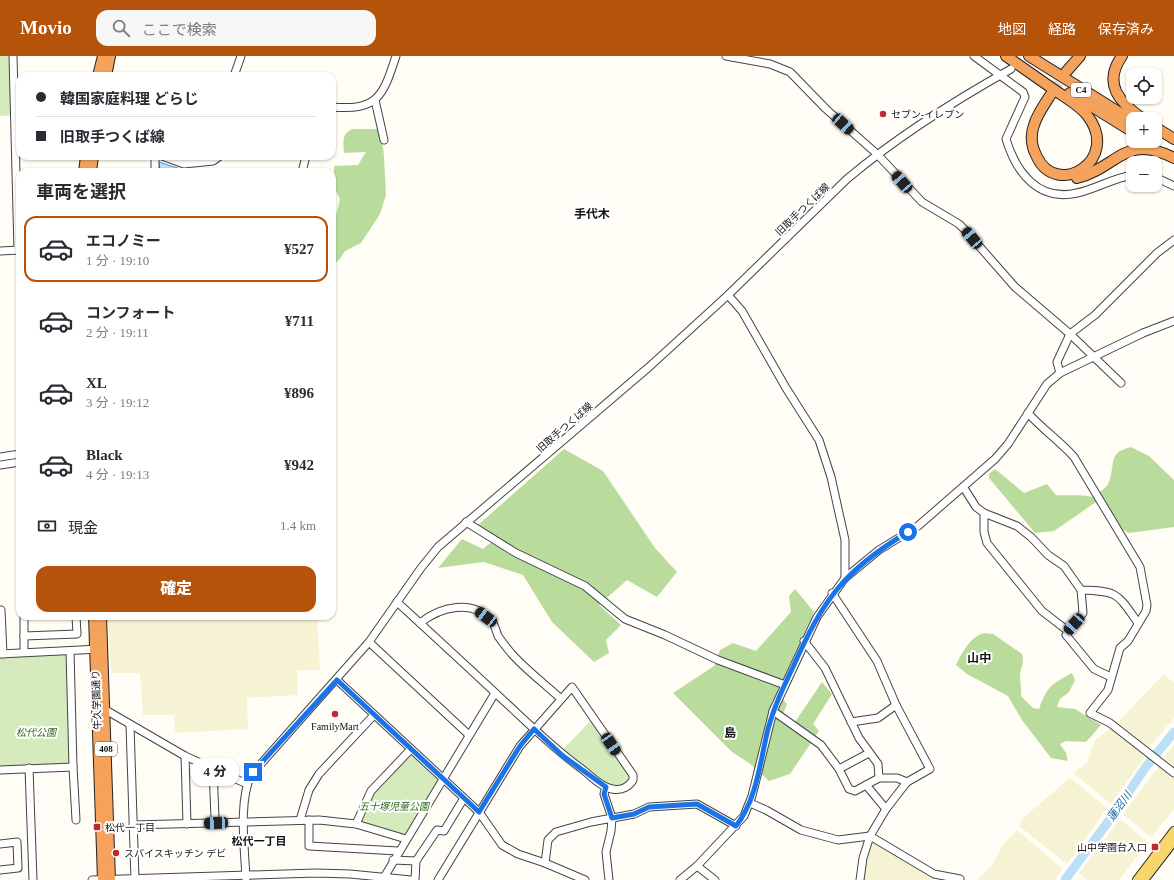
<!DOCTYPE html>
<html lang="ja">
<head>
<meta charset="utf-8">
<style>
	:root { --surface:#fff; --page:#f7f7f7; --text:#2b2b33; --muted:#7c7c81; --line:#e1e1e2; --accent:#b45309 }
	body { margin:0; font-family:"Times New Roman","Noto Sans JP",serif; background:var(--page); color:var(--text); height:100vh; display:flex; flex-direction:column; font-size:15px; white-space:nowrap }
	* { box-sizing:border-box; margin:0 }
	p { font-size:13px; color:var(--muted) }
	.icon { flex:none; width:22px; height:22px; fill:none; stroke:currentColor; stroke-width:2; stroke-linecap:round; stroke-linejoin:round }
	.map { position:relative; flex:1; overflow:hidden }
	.side { position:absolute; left:16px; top:112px; width:320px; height:452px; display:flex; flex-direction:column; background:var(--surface); border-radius:12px; box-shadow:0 1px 3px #0004 }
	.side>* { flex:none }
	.banner { position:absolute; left:16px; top:16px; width:320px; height:88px; border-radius:12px; box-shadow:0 1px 3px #0004; display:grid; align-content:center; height:88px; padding:0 20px; background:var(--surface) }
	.fabs { position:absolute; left:1126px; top:12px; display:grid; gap:8px }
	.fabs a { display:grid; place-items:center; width:36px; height:36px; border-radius:8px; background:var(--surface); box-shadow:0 1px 3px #0004; font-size:20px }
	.end { position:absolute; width:18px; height:18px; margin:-9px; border:5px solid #1a73e8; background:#fff; box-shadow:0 0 0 2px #fff }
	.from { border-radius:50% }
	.bubble { position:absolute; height:28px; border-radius:12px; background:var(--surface); box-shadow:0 1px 3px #0004; font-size:13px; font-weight:800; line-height:28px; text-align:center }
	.car { position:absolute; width:12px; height:24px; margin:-12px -6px; border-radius:5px; box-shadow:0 0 3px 1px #0007; background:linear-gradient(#222 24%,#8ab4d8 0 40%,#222 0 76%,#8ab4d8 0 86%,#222 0) }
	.banner b { display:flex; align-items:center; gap:14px; height:38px; font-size:15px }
	.banner b+b { border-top:1px solid var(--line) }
	.banner i { width:10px; height:10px; background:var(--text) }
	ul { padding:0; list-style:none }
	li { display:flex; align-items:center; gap:12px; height:66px; margin:0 8px 6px; padding:0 12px; border:2px solid transparent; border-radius:12px }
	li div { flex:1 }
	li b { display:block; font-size:15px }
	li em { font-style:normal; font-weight:800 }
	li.selected { border-color:var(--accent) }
	li>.icon { width:36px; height:36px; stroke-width:1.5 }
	h2 { padding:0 20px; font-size:18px; line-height:48px }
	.pay { display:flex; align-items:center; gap:10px; height:44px; padding:0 20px; font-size:15px }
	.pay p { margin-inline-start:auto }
	.primary-button { display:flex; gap:8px; margin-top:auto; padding:8px 20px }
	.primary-button a { flex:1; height:46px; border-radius:12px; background:var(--accent); color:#fff; font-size:16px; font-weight:800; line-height:46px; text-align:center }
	header { display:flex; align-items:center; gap:24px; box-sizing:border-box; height:56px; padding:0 20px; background:var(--accent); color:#fff }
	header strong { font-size:19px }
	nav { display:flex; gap:22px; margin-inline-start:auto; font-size:14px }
	.search { width:280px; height:36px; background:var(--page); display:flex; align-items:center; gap:10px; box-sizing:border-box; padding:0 14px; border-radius:12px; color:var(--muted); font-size:15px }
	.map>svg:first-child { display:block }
	.farmland { fill:#f6f3d4 }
	.green { fill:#d5ebbd }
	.forest { fill:#b9dc9c }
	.water { fill:#b9e0f7; stroke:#3f96cf }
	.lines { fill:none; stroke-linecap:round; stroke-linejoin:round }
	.river { stroke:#b9e0f7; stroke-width:9 }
	.highway-tunnel { stroke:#dbdad3; stroke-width:10; stroke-dasharray:10 5; stroke-linecap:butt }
	.minor-casing { stroke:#444; stroke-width:9 }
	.major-casing { stroke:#222; stroke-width:10 }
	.highway-casing { stroke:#222; stroke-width:12 }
	.minor { stroke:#fff; stroke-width:7 }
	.major { stroke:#f9d66b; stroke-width:8 }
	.highway { stroke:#f5a25d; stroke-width:10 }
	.route { stroke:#1a73e8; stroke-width:5 }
	.poi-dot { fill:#c4262e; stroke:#fff; stroke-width:1.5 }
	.labels { text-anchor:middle; stroke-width:4; stroke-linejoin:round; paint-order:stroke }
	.shield { fill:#fff; stroke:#585858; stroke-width:1 }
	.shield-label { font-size:9px; font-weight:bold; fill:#111 }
	.poi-label { font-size:10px; fill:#111; stroke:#fff; text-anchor:start }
	.street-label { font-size:10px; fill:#111; stroke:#fff }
	.park-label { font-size:10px; font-style:italic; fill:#2f6b1f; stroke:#fff }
	.water-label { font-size:11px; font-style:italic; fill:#1768a6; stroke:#fff }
	.neighbourhood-label { font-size:11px; font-weight:bold; fill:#111; stroke:#fff }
	.quarter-label { font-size:12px; font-weight:bold; fill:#111; stroke:#fff }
</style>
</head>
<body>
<header>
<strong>Movio</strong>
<div class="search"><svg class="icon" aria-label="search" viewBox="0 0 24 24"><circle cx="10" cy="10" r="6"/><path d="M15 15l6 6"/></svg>ここで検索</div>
<nav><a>地図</a><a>経路</a><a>保存済み</a></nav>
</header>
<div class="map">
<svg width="1174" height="824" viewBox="0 0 1174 824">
	<rect width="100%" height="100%" fill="#fffdf5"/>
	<g class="farmland">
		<path d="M236 560H317L320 614H297L298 639 247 642 248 673 175 677 174 659H143L140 617H111L108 564Z"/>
		<path d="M1163 619 1174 626V662L1149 691 1118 666Z"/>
		<path d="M1111 672 1146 699 1111 748 1073 717 1087 707 1095 684Z"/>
		<path d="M1174 689V710L1164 702Z"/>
		<path d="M1160 709 1174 722V753L1151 781 1123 758Z"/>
		<path d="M1070 722 1107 752 1067 808 1019 770 1023 762Z"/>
		<path d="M1120 763 1148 786 1119 824H1087L1079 817Z"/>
		<path d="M1017 774 1063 813 1054 824H977L993 808 1002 790Z"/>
		<path d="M872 786 935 824H863V810Z"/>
	</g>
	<g class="green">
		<path d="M0 0H10L14 59 0 60Z"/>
		<path d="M70 595 73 711 0 714V598Z"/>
		<path d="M593 662 633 724 612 733 560 697Z"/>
		<path d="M411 693 443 722 406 783 356 768 366 744Z"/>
	</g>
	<g class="forest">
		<path d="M352 73H377L381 77 384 100 386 139 380 158 361 187 345 195 339 204 332 210V169L334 168 340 143 334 131V110L358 109 366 96 344 97C343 86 342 78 352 73Z"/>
		<path d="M1131 391 1149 400 1174 424V471L1129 477 1120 472 1096 446 1054 475 1035 477 989 422V418L995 413 1024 437 1047 428 1056 439C1068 440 1080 438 1092 441 1098 437 1107 432 1109 426 1116 407 1107 397 1131 391Z"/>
		<path d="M564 393 603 415 655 492 677 516 657 541 627 524 599 549 621 569 606 584 609 597 594 606 552 566 523 519 484 506 438 512 462 483 483 493 495 483 478 469Z"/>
		<path d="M795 533 814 556 777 636 787 648 780 666 791 672 822 626 832 638 813 668 819 675 790 718 769 725 749 707 732 696 673 637 714 610 720 594 733 587 756 595 791 556 789 540Z"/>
		<path d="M985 577 993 578 1022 598C1025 610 1020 610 1020 620 1020 627 1022 633 1021 640L1033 652 1039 653C1047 630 1052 628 1072 617L1075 624 1069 636 1060 643 1057 651 1075 653 1101 669 1086 686 1066 685 1060 688 1066 697 1068 705 1051 702 1022 664 1008 640 967 618 956 609C962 597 971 579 985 577Z"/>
	</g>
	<path class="water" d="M159 106 187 115 160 116Z"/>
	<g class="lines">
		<path class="river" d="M1065 824 1116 755 1145 712 1174 676"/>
		<path class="highway-tunnel" d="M1053 35 1066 16"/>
		<g class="minor-casing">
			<g id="minor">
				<path d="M13 0 18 195"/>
				<path d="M726 0 770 8 790 16 826 53 877 98 922 146 959 168 965 174 1015 231 1070 278 1121 327"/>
				<path d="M974 0 1023 36 1025 41 1006 83C1016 116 1038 146 1077 137 1096 133 1113 122 1133 119"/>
				<path d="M234 20 241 0"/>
				<path d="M375 44 384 84"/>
				<path d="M332 51C378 55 383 40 396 0"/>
				<path d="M155 100V116"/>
				<path d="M162 100 184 108 213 105 220 100"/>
				<path d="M181 100 187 102 189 107"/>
				<path d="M302 116 306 100"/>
				<path d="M1155 121 1174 130"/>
				<path d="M0 195 20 194"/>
				<path d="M728 239 742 255 786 332 819 384 831 421 845 484V522"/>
				<path d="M1060 317 1057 306 1070 278 1095 259 1157 197 1174 184"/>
				<path d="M1028 357C1042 373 1060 385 1074 401L1140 511 1147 549 1146 555 1128 585 1120 592 1108 634 1090 657 1110 667 1174 717"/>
				<path d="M0 401 20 398"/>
				<path d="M0 409 20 406"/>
				<path d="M964 432 976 451 984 457 1017 470 1031 481 1048 499 1064 510 1081 534C1118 535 1117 537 1138 567"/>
				<path d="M984 457V476L987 487 1042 555 1068 575"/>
				<path d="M466 466 516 497 585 530 625 563 665 579 718 604 785 629"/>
				<path d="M1081 534 1083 557 1066 579 1094 613 1111 621"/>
				<path d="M832 537 877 605 896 649 930 713 907 726 886 753 870 780 863 802 860 824"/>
				<path d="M397 546C433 579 469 612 504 645 530 669 554 693 582 713 591 720 601 731 612 733 621 735 629 731 633 724V719L572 631 520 690 438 824"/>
				<path d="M1 554 3 598"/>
				<path d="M24 560V596"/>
				<path d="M420 567C440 551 473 542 492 566 495 569 496 575 498 580 502 586 507 592 511 597 526 614 545 628 561 643"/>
				<path d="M24 580 77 578 76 560"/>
				<path d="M804 585 825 612 859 682 878 708 879 722 855 735 849 733 839 713"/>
				<path d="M369 586 469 679"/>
				<path d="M0 598 100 593"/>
				<path d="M337 624 479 756 502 789 518 798 545 807 585 824"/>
				<path d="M104 653 185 700 247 728"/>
				<path d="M773 655 821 689 839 713 869 697"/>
				<path d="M851 666 878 662 896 649"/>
				<path d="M130 669 135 824"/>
				<path d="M185 700 187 768"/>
				<path d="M73 711 76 764"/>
				<path d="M29 712 33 824"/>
				<path d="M213 713 215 762"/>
				<path d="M0 714 73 711 70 595"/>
				<path d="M879 722H897L907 726"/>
				<path d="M866 729 886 753"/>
				<path d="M606 731 604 738 612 762 611 775 606 796 609 824"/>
				<path d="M750 747 766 754 801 774 838 784 870 780 934 818 960 823"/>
				<path d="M300 764 309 734 319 718 374 659"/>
				<path d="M309 764V790L398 795"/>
				<path d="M356 768 371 735 411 693"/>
				<path d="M133 769 319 764 356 768 406 783"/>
				<path d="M0 788 17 786 18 812 0 814"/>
				<path d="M393 804 416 805"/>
				<path d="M545 807 548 784 556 776 591 766 634 758 649 751 697 748 736 770"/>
				<path d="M697 810 715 824"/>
				<path d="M383 823 495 637"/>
				<path d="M92 824 316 817 350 818 411 824"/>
				<path d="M246 824C245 793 238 747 251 719L369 586 421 512 438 491 649 311 728 239 847 123C898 80 954 45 1011 13"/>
				<path d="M415 824 416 805 437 774 444 775 464 742"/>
				<path d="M680 824 697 810 744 760 752 740 773 655 817 561 845 522 879 494 918 470 995 403 1008 388 1047 328 1060 317 1143 277 1174 265"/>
			</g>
		</g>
		<g class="major-casing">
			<g id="major">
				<path d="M1137 824 1174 775"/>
				<path d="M1144 824 1174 785"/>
			</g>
		</g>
		<g class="highway-casing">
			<g id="highway">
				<path d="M1006 0C1023 12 1039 23 1056 35 1066 42 1079 49 1087 59 1122 104 1057 143 1037 101 1031 90 1030 80 1034 69 1038 56 1047 45 1053 35"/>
				<path d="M1029 0 1133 65"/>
				<path d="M1122 0C1102 28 1120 47 1143 63"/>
				<path d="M1066 16 1080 0"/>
				<path d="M98 20 103 0"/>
				<path d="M106 20 110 0"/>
				<path d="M1070 37 1133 76"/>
				<path d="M1155 71 1174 83"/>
				<path d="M84 116 86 100"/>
				<path d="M91 116 93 100"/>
				<path d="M1077 122C1119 111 1124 77 1174 102"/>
				<path d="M94 560 103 824"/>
				<path d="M101 560 110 824"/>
			</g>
		</g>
		<use href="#minor" class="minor"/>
		<use href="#major" class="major"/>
		<use href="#highway" class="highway"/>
	</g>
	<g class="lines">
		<path class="route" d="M253 716 337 624 479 756 520 690 534 673 563 700 606 731 604 738 612 762 634 758 649 751 697 748 736 770C757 743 760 706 768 673 774 651 783 632 793 611 823 544 843 515 908 476"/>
	</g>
	<g class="poi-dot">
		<circle cx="883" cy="58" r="4"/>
		<circle cx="335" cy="658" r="4"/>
		<rect x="93" y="767" width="8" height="8" rx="2"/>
		<rect x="1151" y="787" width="8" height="8" rx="2"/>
		<circle cx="116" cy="797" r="4"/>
	</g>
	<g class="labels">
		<g class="shield">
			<rect x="1071" y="27" width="20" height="14" rx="3"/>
			<rect x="95" y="686" width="22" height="14" rx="3"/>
		</g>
		<g class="shield-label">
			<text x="1081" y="37">C4</text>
			<text x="106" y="696">408</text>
		</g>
		<g class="poi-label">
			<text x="891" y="62">セブン-イレブン</text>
			<text x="335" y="674" text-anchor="middle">FamilyMart</text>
			<text x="105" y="775">松代一丁目</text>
			<text x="1147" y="795" text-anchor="end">山中学園台入口</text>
			<text x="124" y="801">スパイスキッチン デビ</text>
		</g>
		<g class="street-label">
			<text transform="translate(802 153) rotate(-44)" y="4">旧取手つくば線</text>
			<text transform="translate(564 371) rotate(-41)" y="4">旧取手つくば線</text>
			<text transform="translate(96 644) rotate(-92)" y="4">牛久学園通り</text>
		</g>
		<g class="park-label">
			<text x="36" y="680">松代公園</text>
			<text x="394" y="754">五十塚児童公園</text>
		</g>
		<g class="water-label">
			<text transform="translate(1119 750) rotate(-54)" y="4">蓮沼川</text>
		</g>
		<g class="neighbourhood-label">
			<text x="259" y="789">松代一丁目</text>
		</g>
		<g class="quarter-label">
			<text x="592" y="162">手代木</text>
			<text x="979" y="606">山中</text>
			<text x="730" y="681">島</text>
		</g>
	</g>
</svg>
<div class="fabs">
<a><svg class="icon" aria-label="locate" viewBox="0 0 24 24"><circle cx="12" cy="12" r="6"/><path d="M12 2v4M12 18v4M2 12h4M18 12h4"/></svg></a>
<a>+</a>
<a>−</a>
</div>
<i class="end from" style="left:908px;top:476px"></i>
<i class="end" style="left:253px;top:716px"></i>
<div class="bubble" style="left:191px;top:702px;width:48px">4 分</div>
<i class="car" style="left:843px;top:68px;rotate:132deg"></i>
<i class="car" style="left:902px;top:126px;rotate:319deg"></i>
<i class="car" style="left:972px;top:182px;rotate:320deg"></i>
<i class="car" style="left:486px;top:561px;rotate:307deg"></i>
<i class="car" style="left:1074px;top:568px;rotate:222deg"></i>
<i class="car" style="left:611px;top:688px;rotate:146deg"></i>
<i class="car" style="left:216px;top:767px;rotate:268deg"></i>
<div class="banner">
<b><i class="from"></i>韓国家庭料理 どらじ</b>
<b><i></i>旧取手つくば線</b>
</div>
<section class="side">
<h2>車両を選択</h2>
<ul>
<li class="selected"><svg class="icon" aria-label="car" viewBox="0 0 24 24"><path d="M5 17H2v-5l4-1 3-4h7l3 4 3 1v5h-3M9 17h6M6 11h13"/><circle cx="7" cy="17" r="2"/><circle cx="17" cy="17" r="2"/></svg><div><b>エコノミー</b><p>1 分 · 19:10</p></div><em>¥527</em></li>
<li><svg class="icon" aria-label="car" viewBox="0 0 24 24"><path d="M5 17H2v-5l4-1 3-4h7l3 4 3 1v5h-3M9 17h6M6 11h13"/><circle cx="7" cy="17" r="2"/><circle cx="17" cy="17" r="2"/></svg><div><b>コンフォート</b><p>2 分 · 19:11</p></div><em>¥711</em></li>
<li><svg class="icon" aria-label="car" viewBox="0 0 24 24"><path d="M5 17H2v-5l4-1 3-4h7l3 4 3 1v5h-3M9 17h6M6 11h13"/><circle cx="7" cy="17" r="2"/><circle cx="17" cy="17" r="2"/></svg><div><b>XL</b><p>3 分 · 19:12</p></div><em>¥896</em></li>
<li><svg class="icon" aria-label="car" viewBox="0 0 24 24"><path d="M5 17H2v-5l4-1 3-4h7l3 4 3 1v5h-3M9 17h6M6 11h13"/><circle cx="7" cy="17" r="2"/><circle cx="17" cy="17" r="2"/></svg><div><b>Black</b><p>4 分 · 19:13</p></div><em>¥942</em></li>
</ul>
<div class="pay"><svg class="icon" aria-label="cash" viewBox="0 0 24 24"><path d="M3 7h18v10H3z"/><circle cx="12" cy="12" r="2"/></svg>現金<p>1.4 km</p></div>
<div class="primary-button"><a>確定</a></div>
</section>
</div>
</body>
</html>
